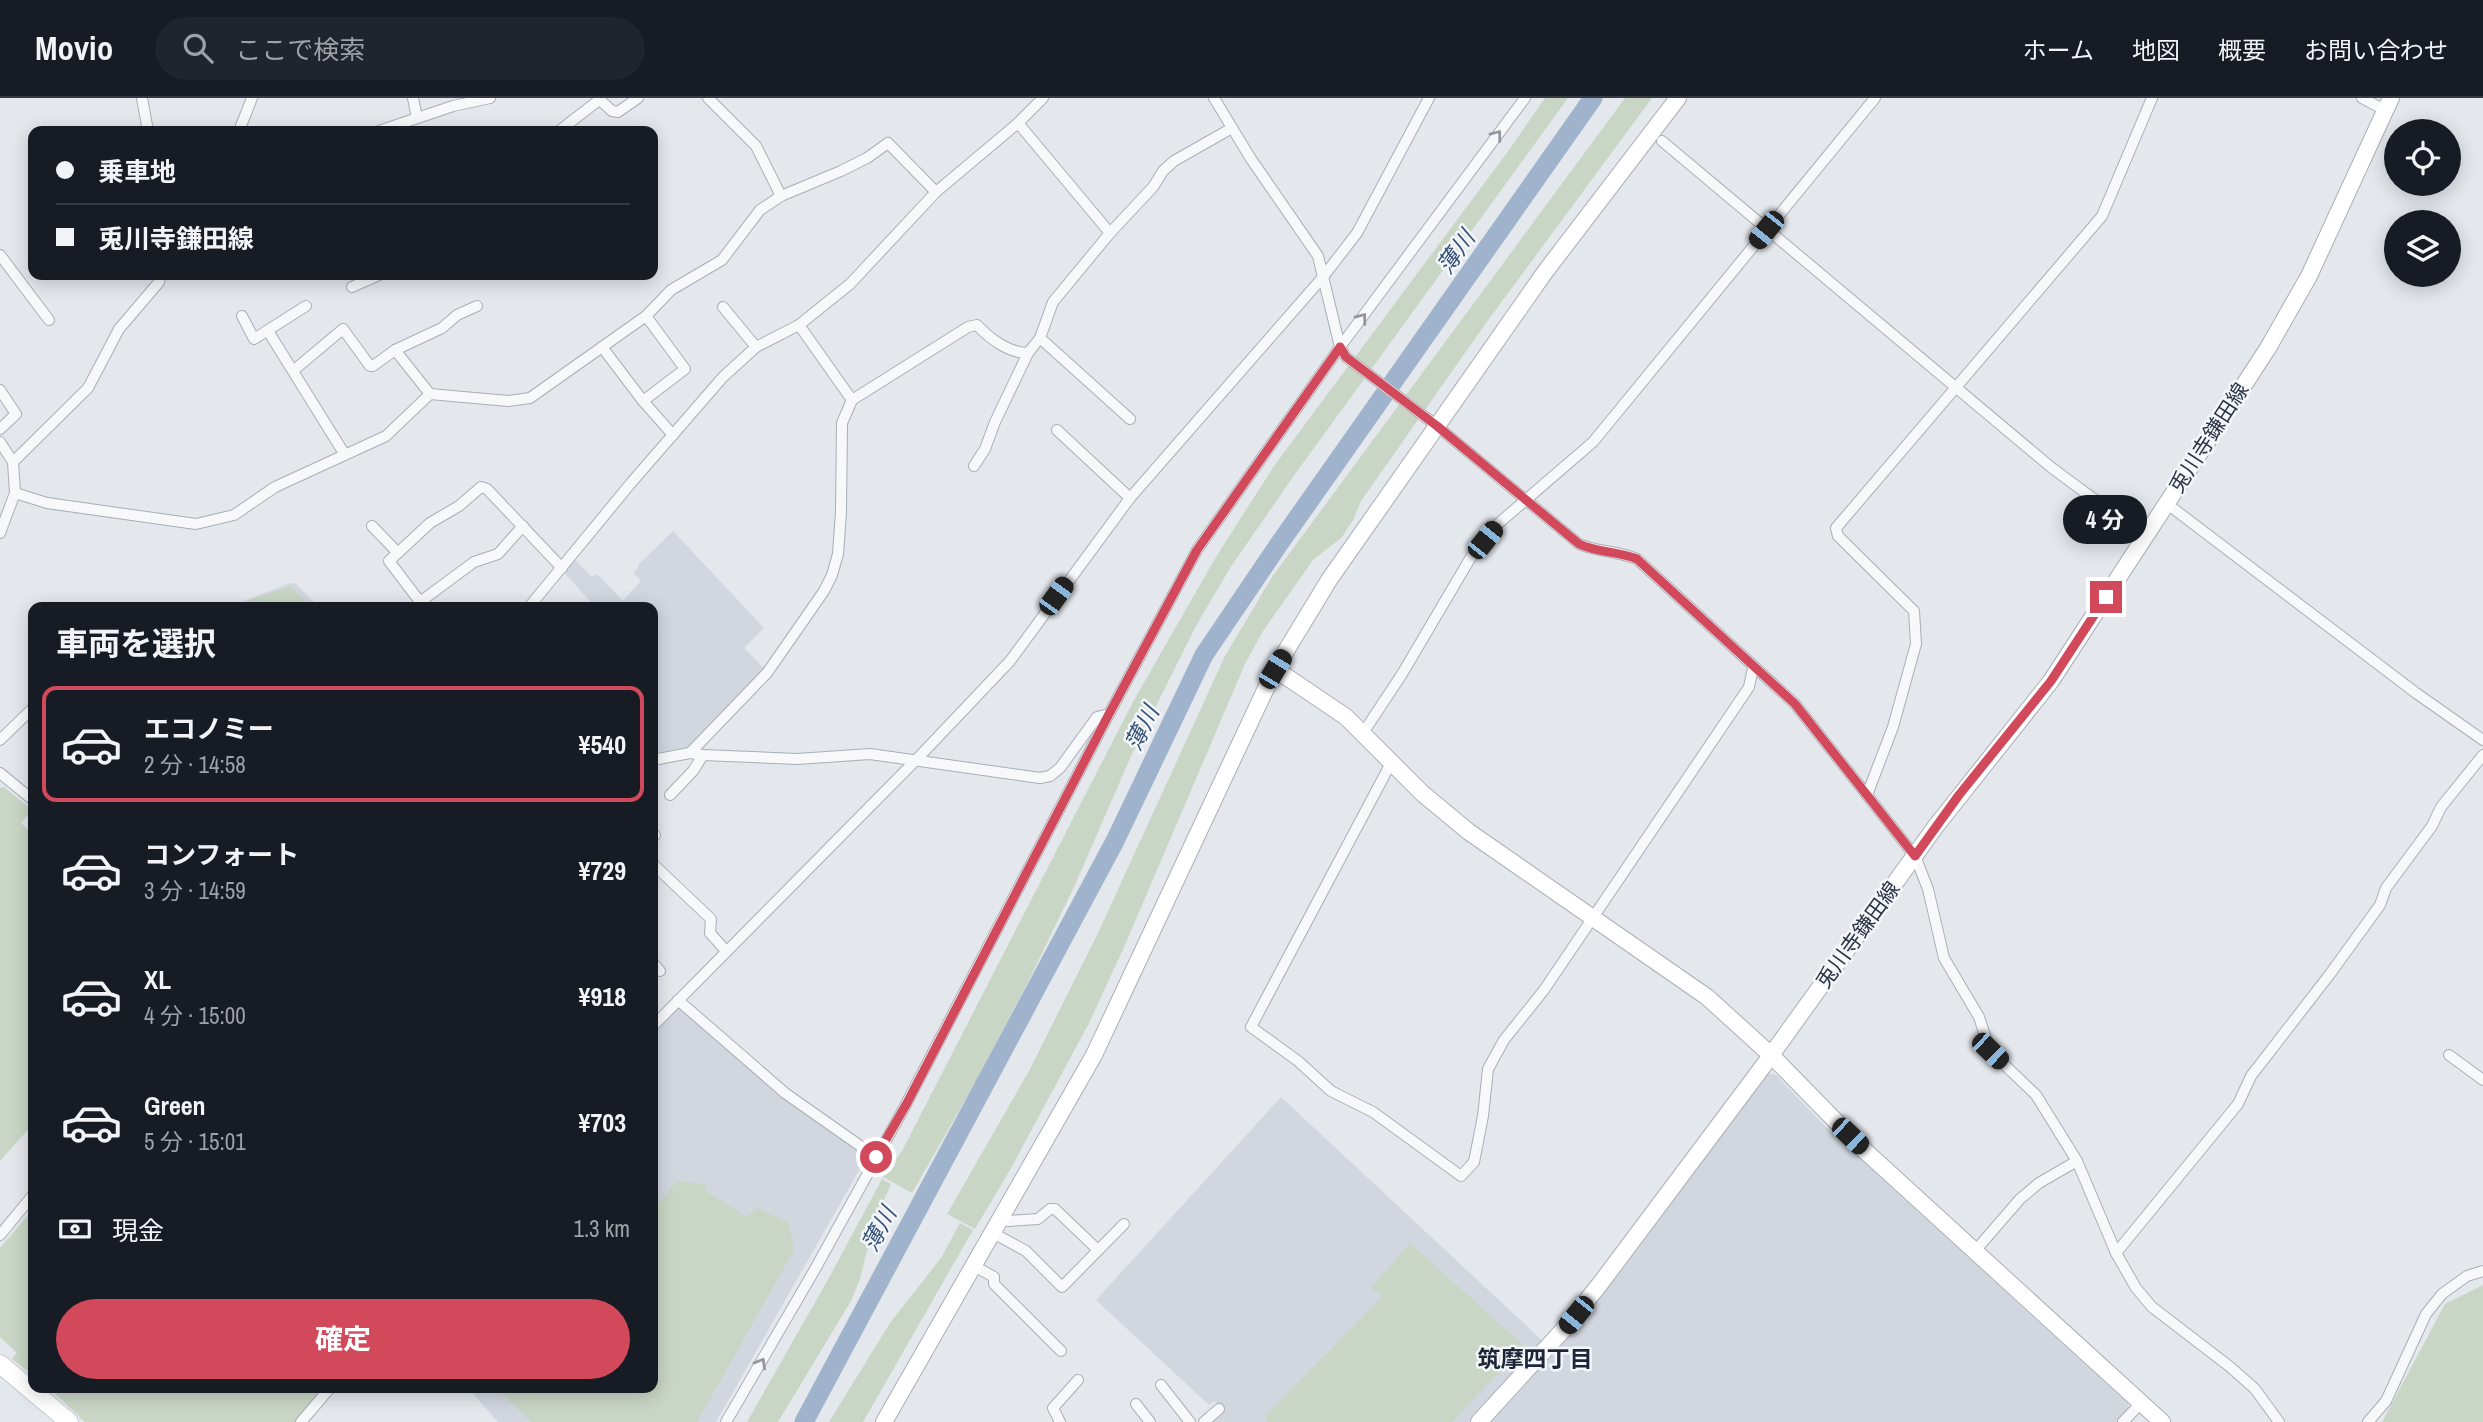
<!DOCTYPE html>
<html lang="ja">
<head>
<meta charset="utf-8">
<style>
	:root { --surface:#171b24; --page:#20242c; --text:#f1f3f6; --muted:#9ea1a6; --line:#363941; --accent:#d1495b }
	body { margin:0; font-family:"Archivo Narrow","Noto Sans JP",sans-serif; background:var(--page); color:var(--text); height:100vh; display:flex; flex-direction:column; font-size:26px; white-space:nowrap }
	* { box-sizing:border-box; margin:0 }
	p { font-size:23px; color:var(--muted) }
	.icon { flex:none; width:38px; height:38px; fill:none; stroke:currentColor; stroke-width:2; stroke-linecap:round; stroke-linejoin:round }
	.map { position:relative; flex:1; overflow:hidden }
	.details { position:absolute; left:28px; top:504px; width:630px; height:791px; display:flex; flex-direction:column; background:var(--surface); border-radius:14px; box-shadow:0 4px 18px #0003 }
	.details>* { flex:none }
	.guide { position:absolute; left:28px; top:28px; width:630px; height:154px; border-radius:14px; box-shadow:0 4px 18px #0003; display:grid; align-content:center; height:154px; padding:0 28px; background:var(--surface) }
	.tools { position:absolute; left:2384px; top:21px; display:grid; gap:14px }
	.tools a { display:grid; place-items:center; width:77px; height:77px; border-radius:50%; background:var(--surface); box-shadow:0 4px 18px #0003; font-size:35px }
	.end { position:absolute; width:32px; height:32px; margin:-16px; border:9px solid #d1495b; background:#fff; box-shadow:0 0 0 4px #fff }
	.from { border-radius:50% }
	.bubble { position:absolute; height:49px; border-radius:24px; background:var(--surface); box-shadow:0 4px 18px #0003; font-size:23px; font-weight:700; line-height:49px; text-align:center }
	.car { position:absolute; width:21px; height:42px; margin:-21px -10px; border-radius:9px; box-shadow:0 0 5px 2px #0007; background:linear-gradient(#222 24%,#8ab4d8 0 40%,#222 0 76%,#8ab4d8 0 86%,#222 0) }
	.guide b { display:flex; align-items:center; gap:24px; height:66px; font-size:26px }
	.guide b+b { border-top:2px solid var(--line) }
	.guide i { width:18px; height:18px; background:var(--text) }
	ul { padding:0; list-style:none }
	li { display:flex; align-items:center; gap:21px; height:116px; margin:0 14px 10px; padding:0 14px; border:4px solid transparent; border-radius:14px }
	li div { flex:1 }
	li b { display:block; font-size:26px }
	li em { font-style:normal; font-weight:700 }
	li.on { border-color:var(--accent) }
	li>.icon { width:63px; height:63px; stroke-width:1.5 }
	h2 { padding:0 28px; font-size:32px; line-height:84px }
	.pay { display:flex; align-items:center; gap:18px; height:77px; padding:0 28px; font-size:26px }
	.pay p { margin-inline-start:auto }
	.cta { display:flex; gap:14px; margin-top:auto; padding:14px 28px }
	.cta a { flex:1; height:80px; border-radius:42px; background:var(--accent); color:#fff; font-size:28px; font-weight:700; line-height:80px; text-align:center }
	header { display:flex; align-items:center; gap:42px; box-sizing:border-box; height:98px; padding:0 35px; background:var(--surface); border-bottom:2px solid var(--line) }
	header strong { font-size:33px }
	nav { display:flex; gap:38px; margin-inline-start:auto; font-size:24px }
	.search { width:490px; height:63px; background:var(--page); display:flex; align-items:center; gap:18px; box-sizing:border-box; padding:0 24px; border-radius:38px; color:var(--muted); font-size:26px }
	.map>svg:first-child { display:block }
	.built { fill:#d2d6de }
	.green { fill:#c9d6c5 }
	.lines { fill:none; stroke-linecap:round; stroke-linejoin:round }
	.river { stroke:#9fb4cc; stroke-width:19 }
	.street-casing { stroke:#a9aeb7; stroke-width:12 }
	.secondary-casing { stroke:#a9aeb7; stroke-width:18 }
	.primary-casing { stroke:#a3abb8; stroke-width:19 }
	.street { stroke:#f7f8fa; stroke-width:10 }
	.secondary { stroke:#fff; stroke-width:16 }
	.primary { stroke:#fff; stroke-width:18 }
	.oneway { stroke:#9196a0 }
	.route { stroke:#d1495b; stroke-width:9 }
	.labels { text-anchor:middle; stroke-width:5; stroke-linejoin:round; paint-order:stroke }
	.street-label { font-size:21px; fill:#2b3445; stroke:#f4f6f9 }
	.water-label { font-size:23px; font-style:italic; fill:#34527a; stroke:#f4f6f9 }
	.neighbourhood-label { font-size:23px; font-weight:bold; fill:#1d2536; stroke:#f4f6f9 }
</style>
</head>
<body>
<header>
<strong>Movio</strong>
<div class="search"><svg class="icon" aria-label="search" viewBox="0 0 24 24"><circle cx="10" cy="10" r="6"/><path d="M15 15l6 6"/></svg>ここで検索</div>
<nav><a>ホーム</a><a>地図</a><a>概要</a><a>お問い合わせ</a></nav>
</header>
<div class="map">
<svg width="2483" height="1324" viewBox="0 0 2483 1324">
	<rect width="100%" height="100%" fill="#e4e7ec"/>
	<g class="built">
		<path d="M673 433 764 530 744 550 767 573 693 648 653 656V509H595L563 473 574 461 592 479 597 476 623 503 641 483 633 475 638 470V467Z"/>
		<path d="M290 485 296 486 319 509H229Z"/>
		<path d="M677 908 796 1007 857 1050 866 1060 716 1324H498L468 1290H653V933Z"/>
		<path d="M1764 975 1776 977 1822 1025 1893 1091 2128 1305 2129 1313 2118 1324H1488Z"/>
		<path d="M1281 999 1546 1246 1473 1324H1209L1213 1321 1215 1322 1224 1314 1214 1303 1209 1307 1096 1202Z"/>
	</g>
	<g class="green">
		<path d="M1545 0H1568L1293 379 1230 470 1196 528 1132 656 1074 789 1028 884 976 983 912 1095 883 1079 902 1053 1134 602 1216 459 1274 368 1509 52Z"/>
		<path d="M1625 0H1652L1486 225 1361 403 1353 422 1342 439 1313 462 1263 533 1245 566 1125 847 1089 925 1010 1072 975 1131 947 1116 1029 973 1098 835 1225 558 1272 479Z"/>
		<path d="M290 488 311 509H232Z"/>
		<path d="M4 689 32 712 21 725 33 736V1026L0 1063V690Z"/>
		<path d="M882 1081 891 1086 874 1125 860 1181 851 1203 778 1324H747L830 1178Z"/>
		<path d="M677 1083 708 1087 704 1092 747 1119 757 1110 789 1125 794 1152 697 1324H531L500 1294 503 1290H653V1112Z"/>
		<path d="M33 1111V1277L12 1261 17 1255 0 1239V1150Z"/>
		<path d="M960 1125 973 1132 863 1324H829L890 1225 941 1160Z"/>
		<path d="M1410 1145 1524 1248 1452 1324H1267L1266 1317 1382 1199 1371 1189Z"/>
		<path d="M2483 1187V1324H2382L2445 1206Z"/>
		<path d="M49 1290H324L296 1324H85Z"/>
	</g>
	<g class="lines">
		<path class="river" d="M804 1324 1115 743 1204 557 1279 446 1593 0"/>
		<g class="street-casing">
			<g id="street">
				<path d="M142 0 148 33"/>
				<path d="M413 0 417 20"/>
				<path d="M598 0 612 13 618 14 638 0"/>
				<path d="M708 0 756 48 781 98"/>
				<path d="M1214 0 1251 61 1318 158 1340 249 1346 259 1437 328 1579 446C1598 454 1618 453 1637 461L1795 606 1915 758 1928 791 1944 860 1979 919 1990 953 2036 997 2077 1063 2116 1155 2136 1190 2152 1209 2229 1268 2255 1291 2279 1324"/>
				<path d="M2362 0 2385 12"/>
				<path d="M1018 25 1110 135"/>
				<path d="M239 33 252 0"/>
				<path d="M379 33 453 8 490 0"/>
				<path d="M559 33 599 2"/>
				<path d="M1662 43 2052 370 2144 438"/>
				<path d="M0 157 49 222"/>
				<path d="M352 189 379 177"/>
				<path d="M723 209 756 249"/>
				<path d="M242 218 254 241 306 208"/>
				<path d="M799 227 852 302"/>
				<path d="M268 233 345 357"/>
				<path d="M1040 240 1130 321"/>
				<path d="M602 249 643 303 673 337"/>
				<path d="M395 252 430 296"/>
				<path d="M294 272 343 231 370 268H373L395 252 442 230 457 217 477 208"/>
				<path d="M0 292 16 316 0 331"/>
				<path d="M643 303 685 271 646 218"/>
				<path d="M1057 332 1130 400"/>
				<path d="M0 344 13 364"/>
				<path d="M974 368 985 351 995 324 1028 255"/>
				<path d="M15 395 47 405 196 426 234 417 275 389 386 338 430 296 508 303 530 300 646 218 671 192 722 162 760 112 781 98 841 73 867 60 888 45 936 94"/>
				<path d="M2166 405 2416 595 2483 642"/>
				<path d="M372 428 398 455"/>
				<path d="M0 435 15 395 13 364 88 290 119 231 159 184 160 177"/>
				<path d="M420 504 474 464 498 456 523 428"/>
				<path d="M424 509 389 463 430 425 459 408 481 389 487 391 562 470"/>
				<path d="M529 509 631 385 723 279 756 249 799 227 850 186 936 94 1018 25 1043 0"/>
				<path d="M1363 635 1402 576 1471 459 1499 425 1593 344 1875 0"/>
				<path d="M0 642 33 610"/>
				<path d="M690 655 767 575 824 493 832 477 838 456 841 414 842 325 852 302 968 229 977 227C990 241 1009 255 1028 255L1040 240 1053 204 1110 135 1153 89 1163 73 1174 63 1232 30"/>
				<path d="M653 662 690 655 703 657 797 661 870 656 1040 680 1050 678 1060 670 1097 619 1109 616"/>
				<path d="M1391 665 1251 929 1298 963 1331 993 1373 1014 1461 1078 1474 1064 1483 1018 1488 971 1504 942 1544 892 1749 589 1753 570"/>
				<path d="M0 675 33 702"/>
				<path d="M670 697 693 673 703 657"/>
				<path d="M1867 697 1893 629 1916 546 1914 513 1838 438 1836 430 2102 118 2152 0"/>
				<path d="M653 739 655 737"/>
				<path d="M653 766 711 821 710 835 726 853"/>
				<path d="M653 865 660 873"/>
				<path d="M678 902 785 995 876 1059"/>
				<path d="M653 928 917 661 1010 563 1130 400 1323 179 1357 135 1429 0"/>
				<path d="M2449 957 2483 982"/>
				<path d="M1001 1121 1008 1123 1038 1121 1050 1111H1055L1098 1152"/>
				<path d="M993 1135 1026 1153 1062 1189 1124 1126"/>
				<path d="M0 1137 33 1097"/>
				<path d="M1975 1153 2020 1101 2039 1085 2077 1063"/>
				<path d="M2116 1155 2238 1006 2251 978 2330 876 2380 807 2386 790 2432 728 2441 709 2483 657"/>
				<path d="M974 1168 994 1179V1186L1061 1253"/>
				<path d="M1161 1287 1190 1324"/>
				<path d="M1136 1306 1150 1324"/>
				<path d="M301 1324 330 1290"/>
				<path d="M726 1324 814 1173 904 1010 1109 616 1197 452 1340 249 1525 0"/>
				<path d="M1060 1324 1053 1310 1078 1282"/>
				<path d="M1204 1324 1219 1311"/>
				<path d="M2123 1324 2141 1305"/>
				<path d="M2368 1324 2386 1303 2426 1216 2442 1196 2467 1178 2483 1173"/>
			</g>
		</g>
		<g class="secondary-casing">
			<g id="secondary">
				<path d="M1275 571 1346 619 1422 695 1469 734 1707 899 1771 957 1863 1051 2162 1324"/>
				<path d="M884 1324 1094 957 1275 571 1329 482 1545 174 1678 0"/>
				<path d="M1479 1324 1563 1232 1600 1186 1764 967 1936 728 2051 583 2268 250 2309 178 2391 0"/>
			</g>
		</g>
		<g class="primary-casing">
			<path id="primary" d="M0 1266 69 1324"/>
		</g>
		<use href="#street" class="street"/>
		<use href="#secondary" class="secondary"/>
		<use href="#primary" class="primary"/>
	</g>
	<defs><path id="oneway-chevron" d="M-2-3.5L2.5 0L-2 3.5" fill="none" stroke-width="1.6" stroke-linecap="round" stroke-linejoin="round" transform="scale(1.75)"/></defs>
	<g class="oneway">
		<use href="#oneway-chevron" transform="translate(1497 37) rotate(-53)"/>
		<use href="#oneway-chevron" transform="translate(1362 220) rotate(-53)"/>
		<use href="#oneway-chevron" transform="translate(761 1265) rotate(-60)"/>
	</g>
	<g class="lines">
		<path class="route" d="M876 1059 907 1005 1109 616 1197 452 1340 249 1346 259 1437 328 1579 446C1598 455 1618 453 1637 461L1795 606 1915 758 1959 697 2051 583 2106 499"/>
	</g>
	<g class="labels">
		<g class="street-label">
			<text transform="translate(2209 340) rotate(-57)" y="7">兎川寺鎌田線</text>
			<text transform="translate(1858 837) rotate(-54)" y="7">兎川寺鎌田線</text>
		</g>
		<g class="water-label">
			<text transform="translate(1456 154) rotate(-55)" y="8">薄川</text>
			<text transform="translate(1142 630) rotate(-64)" y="8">薄川</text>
			<text transform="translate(879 1131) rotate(-62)" y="8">薄川</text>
		</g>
		<g class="neighbourhood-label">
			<text x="1535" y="1269">筑摩四丁目</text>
		</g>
	</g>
</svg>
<div class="tools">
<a><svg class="icon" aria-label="locate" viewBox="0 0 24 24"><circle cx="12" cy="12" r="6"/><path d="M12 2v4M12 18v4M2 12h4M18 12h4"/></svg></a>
<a><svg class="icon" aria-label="layers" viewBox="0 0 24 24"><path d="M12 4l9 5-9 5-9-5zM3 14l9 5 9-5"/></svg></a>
</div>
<i class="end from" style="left:876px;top:1059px"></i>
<i class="end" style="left:2106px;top:499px"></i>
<div class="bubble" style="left:2063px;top:397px;width:84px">4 分</div>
<i class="car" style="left:1766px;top:132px;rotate:219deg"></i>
<i class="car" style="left:1485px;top:442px;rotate:39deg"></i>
<i class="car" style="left:1056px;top:498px;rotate:36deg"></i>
<i class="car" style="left:1275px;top:571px;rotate:31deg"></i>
<i class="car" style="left:1990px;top:953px;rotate:134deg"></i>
<i class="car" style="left:1850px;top:1038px;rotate:134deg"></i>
<i class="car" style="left:1576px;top:1217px;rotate:219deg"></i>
<div class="guide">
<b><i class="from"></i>乗車地</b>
<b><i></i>兎川寺鎌田線</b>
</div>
<section class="details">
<h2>車両を選択</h2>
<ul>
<li class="on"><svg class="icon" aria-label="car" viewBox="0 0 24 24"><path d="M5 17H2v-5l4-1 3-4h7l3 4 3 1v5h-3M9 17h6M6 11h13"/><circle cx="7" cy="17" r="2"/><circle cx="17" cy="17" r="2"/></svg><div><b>エコノミー</b><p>2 分 · 14:58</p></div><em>¥540</em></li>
<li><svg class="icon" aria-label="car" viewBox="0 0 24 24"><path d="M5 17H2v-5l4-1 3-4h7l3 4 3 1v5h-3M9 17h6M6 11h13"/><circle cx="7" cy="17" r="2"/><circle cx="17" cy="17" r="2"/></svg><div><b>コンフォート</b><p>3 分 · 14:59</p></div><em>¥729</em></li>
<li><svg class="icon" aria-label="car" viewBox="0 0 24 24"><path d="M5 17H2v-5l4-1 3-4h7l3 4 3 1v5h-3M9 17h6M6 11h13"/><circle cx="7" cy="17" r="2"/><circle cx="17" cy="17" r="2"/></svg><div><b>XL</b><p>4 分 · 15:00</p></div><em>¥918</em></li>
<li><svg class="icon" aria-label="car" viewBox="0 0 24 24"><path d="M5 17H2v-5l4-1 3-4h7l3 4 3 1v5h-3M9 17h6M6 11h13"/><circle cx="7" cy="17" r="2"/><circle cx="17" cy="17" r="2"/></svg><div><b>Green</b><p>5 分 · 15:01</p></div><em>¥703</em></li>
</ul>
<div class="pay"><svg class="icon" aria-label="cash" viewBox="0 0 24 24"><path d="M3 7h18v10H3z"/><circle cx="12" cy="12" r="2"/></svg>現金<p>1.3 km</p></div>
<div class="cta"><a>確定</a></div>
</section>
</div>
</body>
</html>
